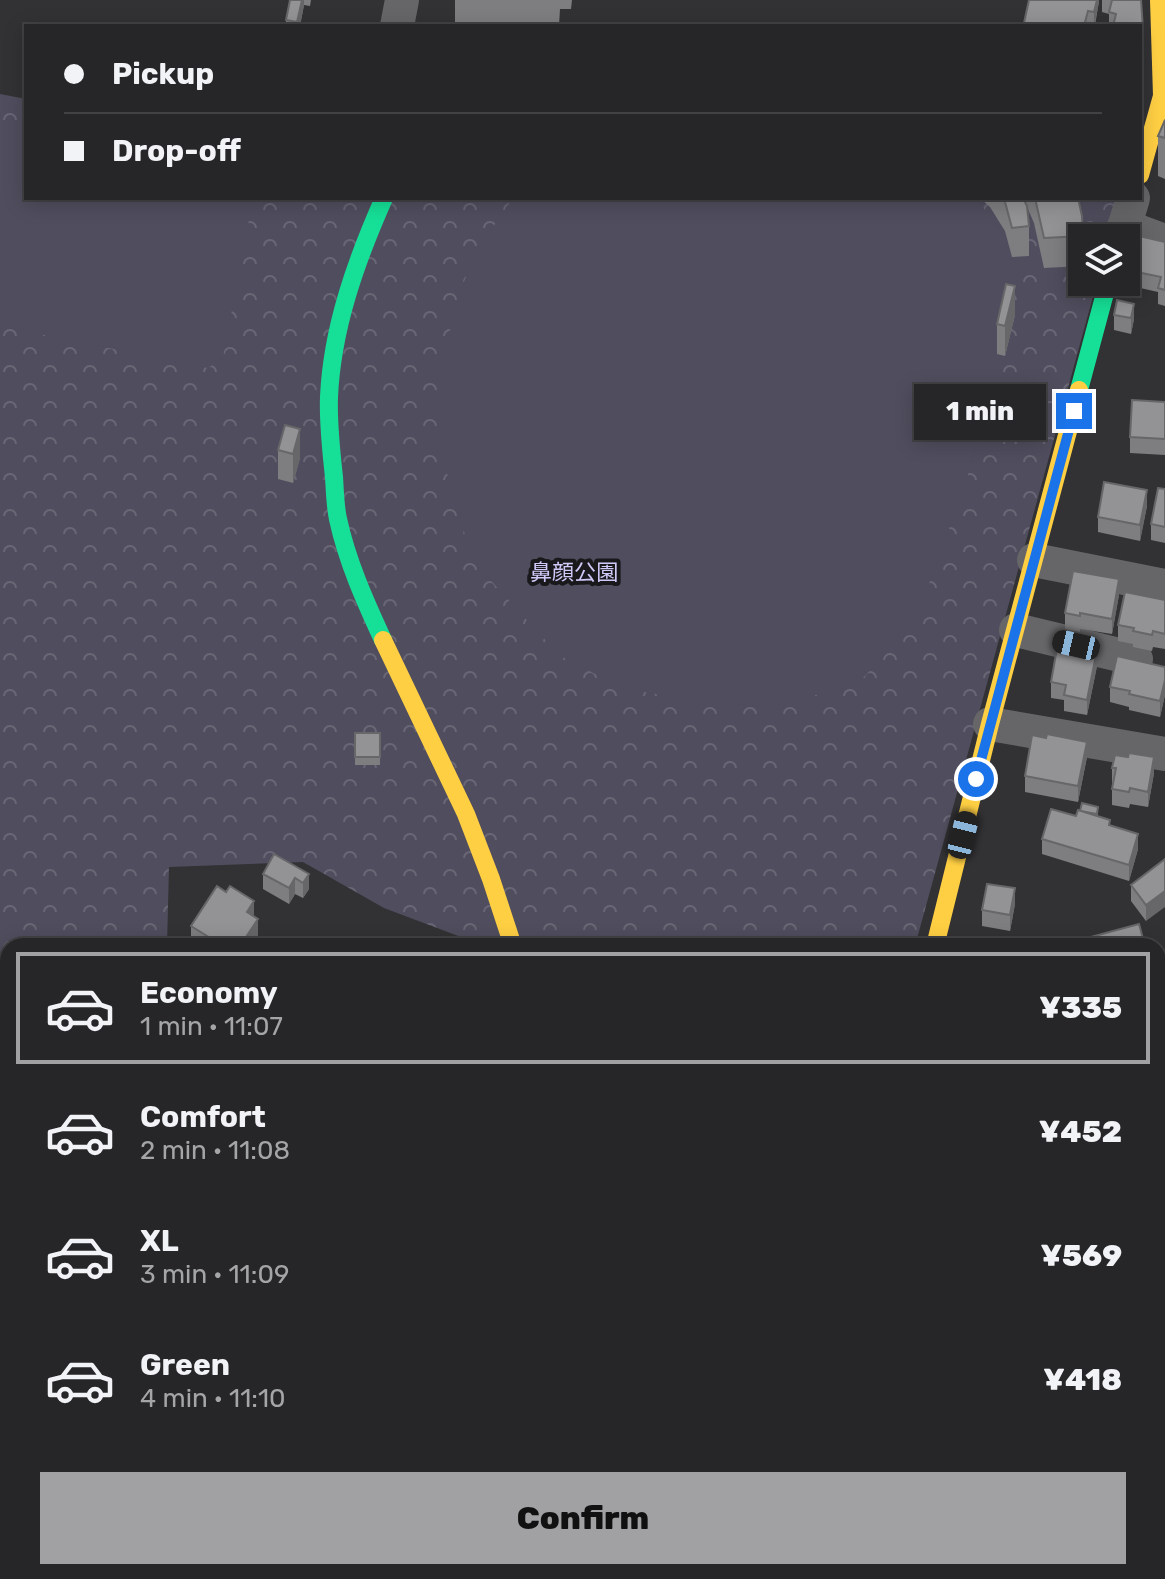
<!DOCTYPE html>
<html lang="en">
<head>
<meta charset="utf-8">
<style>
	:root { --surface:#262527; --page:#2e2d2f; --text:#f1f3f6; --muted:#a4a5a7; --line:#424244; --accent:#a1a0a3 }
	body { margin:0; font-family:Rubik,"Noto Sans JP",sans-serif; background:var(--page); color:var(--text); height:100vh; display:flex; flex-direction:column; font-size:30px; white-space:nowrap }
	* { box-sizing:border-box; margin:0 }
	p { font-size:26px; color:var(--muted) }
	.icon { flex:none; width:44px; height:44px; fill:none; stroke:currentColor; stroke-width:2; stroke-linecap:round; stroke-linejoin:round }
	.map { position:relative; flex:1; overflow:hidden }
	.panel { position:absolute; left:0px; top:938px; width:1166px; height:642px; display:flex; flex-direction:column; background:var(--surface); border-radius:24px 24px 0 0; box-shadow:0 4px 20px #0003,0 0 0 2px var(--line) }
	.panel>* { flex:none }
	.guide { position:absolute; left:24px; top:24px; width:1118px; height:176px; border-radius:0px; box-shadow:0 4px 20px #0003,0 0 0 2px var(--line); display:grid; align-content:center; height:176px; padding:0 40px; background:var(--surface) }
	.controls { position:absolute; left:1068px; top:224px; display:grid; gap:16px }
	.controls a { display:grid; place-items:center; width:72px; height:72px; border-radius:0px; background:var(--surface); box-shadow:0 4px 20px #0003,0 0 0 2px var(--line); font-size:40px }
	.end { position:absolute; width:36px; height:36px; margin:-18px; border:10px solid #1a73e8; background:#fff; box-shadow:0 0 0 4px #fff }
	.from { border-radius:50% }
	.bubble { position:absolute; height:56px; border-radius:0px; background:var(--surface); box-shadow:0 4px 20px #0003,0 0 0 2px var(--line); font-size:26px; font-weight:800; line-height:56px; text-align:center }
	.car { position:absolute; width:24px; height:48px; margin:-24px -12px; border-radius:10px; box-shadow:0 0 6px 2px #0007; background:linear-gradient(#222 24%,#8ab4d8 0 40%,#222 0 76%,#8ab4d8 0 86%,#222 0) }
	.guide b { display:flex; align-items:center; gap:28px; height:76px; font-size:30px }
	.guide b+b { border-top:2px solid var(--line) }
	.guide i { width:20px; height:20px; background:var(--text) }
	ul { padding:14px 0 0; list-style:none }
	li { display:flex; align-items:center; gap:24px; height:112px; margin:0 16px 12px; padding:0 24px; border:4px solid transparent; border-radius:0px }
	li div { flex:1 }
	li b { display:block; font-size:30px }
	li em { font-style:normal; font-weight:800 }
	li.selected { border-color:var(--accent) }
	li>.icon { width:72px; height:72px; stroke-width:1.5 }
	.cta { display:flex; gap:16px; margin-top:auto; padding:16px 40px }
	.cta a { flex:1; height:92px; border-radius:0px; background:var(--accent); color:#111; font-size:32px; font-weight:800; line-height:92px; text-align:center }
	.map>svg:first-child { display:block }
	.park { fill:url(#park-crowns) }
	.garden { fill:#504d5e }
	.lines { fill:none; stroke-linecap:round; stroke-linejoin:round }
	.street { stroke:#666668; stroke-width:34 }
	.fast { stroke:#16e098; stroke-width:18 }
	.slow { stroke:#ffcf43; stroke-width:18 }
	.wall { fill:#7e7e80 }
	.shaded-wall { fill:#676668 }
	.building { fill:#939295; stroke:#676668; stroke-width:2 }
	.route { stroke:#1a73e8; stroke-width:10 }
	.labels { text-anchor:middle; stroke-width:8; stroke-linejoin:round; paint-order:stroke }
	.park-label { font-size:22px; fill:#d0c8f7; stroke:#19181b }
</style>
</head>
<body>
<div class="map">
<svg width="1165" height="1579" viewBox="0 0 1165 1579">
	<defs>
		<pattern id="park-crowns" width="20" height="18" patternUnits="userSpaceOnUse" patternTransform="scale(2)"><rect width="20" height="18" fill="#504d5e"/><path d="M2 6a3 3 0 1 1 6 0M12 15a3 3 0 1 1 6 0" fill="none" stroke="#696675"/></pattern>
	</defs>
	<rect width="100%" height="100%" fill="#323134"/>
	<path class="park" d="M0 94 26 99V198H417L432 202 436 198H1120L1109 238H1082V282H1097L915 946H469L461 937 384 908 303 862 169 867 167 946H8V966L0 958Z"/>
	<g class="garden">
		<path d="M0 132 26 136V198H253L223 357 208 368 0 326Z"/>
		<path d="M518 198H976L1017 253V284L991 396 964 488 927 589 889 651 856 685 767 707 685 699 622 688 559 655 474 562 449 485 441 427 442 361 460 291 478 249 511 201Z"/>
	</g>
	<g class="lines">
		<g class="street">
			<path d="M397 26 402 0"/>
			<path d="M1124 226 1165 241"/>
			<path d="M1121 238 1133 198"/>
			<path d="M1034 560 1165 586"/>
			<path d="M1016 630 1136 659"/>
			<path d="M990 724 1165 754"/>
			<path d="M1158 990 1165 987"/>
			<path d="M1158 1254 1165 1256"/>
			<path d="M1158 1445 1165 1447"/>
			<path d="M233 1572 236 1579"/>
			<path d="M986 1579 988 1572"/>
		</g>
		<g class="fast">
			<path d="M1079 390 1108 282"/>
			<path d="M383 640C365 601 347 561 338 519 335 505 335 491 334 477 331 450 328 424 329 397 332 328 356 261 384 198"/>
			<path d="M0 1285H8"/>
		</g>
		<g class="slow">
			<path d="M1140 175 1162 96 1159 0"/>
			<path d="M383 640 466 814 491 879 513 946"/>
			<path d="M935 946 990 724 1079 390"/>
			<path d="M358 1572 360 1579"/>
		</g>
	</g>
	<g class="wall">
		<path d="M290 0H311L310 6 304 5 300 26H286V20Z"/>
		<path d="M455 0H572L571 9H560L559 26H455Z"/>
		<path d="M1099 0 1095 26H1024V23Z"/>
		<path d="M1102 0H1141L1143 45 1140 56V26H1109V14L1102 12Z"/>
		<path d="M1165 120V179L1158 176V136Z"/>
		<path d="M980 198H1078L1083 236 1082 266 1044 268 1034 223 1027 207 1029 226V256L1012 257 1005 231 990 207Z"/>
		<path d="M1165 242V306L1158 304V292L1127 285V270Z"/>
		<path d="M1015 315 1005 356 997 354V324Z"/>
		<path d="M1114 315 1134 319 1131 334 1114 330Z"/>
		<path d="M1165 402V455L1130 453V437Z"/>
		<path d="M285 425 300 458 293 483 278 479V450Z"/>
		<path d="M1165 489V543L1151 540V524Z"/>
		<path d="M1147 506 1140 541 1098 532V517Z"/>
		<path d="M1119 595 1112 634 1080 629V632L1065 629V613Z"/>
		<path d="M1165 600V649L1153 647 1152 651 1133 647V644L1118 641V625Z"/>
		<path d="M1097 666 1087 715 1064 711V700L1051 698V682Z"/>
		<path d="M1165 667V695L1160 717 1129 710V707L1110 702V687Z"/>
		<rect x="355" y="733" width="25" height="32"/>
		<path d="M1087 757 1078 802 1025 792V776Z"/>
		<path d="M1112 768 1154 773 1148 807 1130 804 1129 808 1112 805Z"/>
		<path d="M1098 807V816L1138 849 1129 881 1042 854V839L1076 816 1080 811Z"/>
		<path d="M1165 859 1146 921 1131 901V885Z"/>
		<path d="M263 874H309V889L303 898 295 894 289 904 263 889Z"/>
		<path d="M1015 904 1010 931 982 926V910Z"/>
		<path d="M254 916 258 935 250 946H198L191 941V926Z"/>
		<path d="M1165 998V1043L1161 1042V1027Z"/>
		<rect x="1158" y="1100" width="7" height="61"/>
		<path d="M1158 1256 1165 1257V1308L1163 1312 1158 1310Z"/>
		<path d="M1165 1346V1410L1158 1408V1371Z"/>
		<path d="M8 1396V1449L0 1446V1428Z"/>
		<path d="M1165 1545V1579H1158V1572Z"/>
		<path d="M22 1572H81V1579H23Z"/>
		<path d="M278 1572H325V1579H281Z"/>
		<path d="M884 1572H902L900 1579 884 1575Z"/>
		<path d="M944 1572H966L964 1577Z"/>
		<path d="M1011 1572H1079L1078 1579H1018L1011 1577Z"/>
		<path d="M1094 1572H1148L1145 1579H1118Z"/>
	</g>
	<g class="shaded-wall">
		<path d="M302 0H304V5L300 26H297Z"/>
		<path d="M1097 0H1099V3L1094 26V12Z"/>
		<path d="M1143 29V45L1140 56V40Z"/>
		<path d="M1015 286V315L1005 356V326Z"/>
		<path d="M1134 304V319L1131 334V318Z"/>
		<path d="M300 429V458L293 483V454Z"/>
		<path d="M1147 490V506L1140 541V525Z"/>
		<path d="M1119 579V595L1112 634V619Z"/>
		<path d="M1097 650V666L1087 715V700Z"/>
		<path d="M1165 680V695L1160 717V701Z"/>
		<path d="M1087 742V757L1078 802V786Z"/>
		<path d="M1154 757V773L1148 807V792Z"/>
		<path d="M1138 834V849L1129 881V865Z"/>
		<path d="M309 874V889L303 898V883Z"/>
		<path d="M295 878V894L289 904V888Z"/>
		<path d="M1015 888V904L1010 931V915Z"/>
		<path d="M1165 891V907L1146 921V905Z"/>
		<path d="M254 901V917L247 912Z"/>
		<path d="M258 919V935L250 946H240Z"/>
		<path d="M1076 1572H1079L1078 1579H1075Z"/>
		<path d="M1143 1572H1148L1145 1579H1143Z"/>
		<path d="M294 1573V1579H288V1575Z"/>
	</g>
	<g class="building">
		<path d="M290 0H302L297 22 286 20Z"/>
		<path d="M1029 0H1097L1094 12 1088 11 1084 26 1076 25 1075 26H1036L1024 23Z"/>
		<path d="M1112 0H1141L1143 29 1140 40V26H1113L1116 14 1109 12Z"/>
		<path d="M1165 120V138L1158 136Z"/>
		<path d="M1002 198H1023L1027 206 1029 226 1012 228 1005 202Z"/>
		<path d="M1035 198H1078L1082 216 1083 236 1044 238Z"/>
		<path d="M1135 235 1165 242V290L1158 288 1161 277 1127 270Z"/>
		<path d="M1006 284 1015 286 1005 326 997 324Z"/>
		<path d="M1117 300 1134 304 1131 318 1114 315Z"/>
		<path d="M1132 400 1165 402V439L1130 437Z"/>
		<path d="M285 425 300 429 293 454 278 450Z"/>
		<path d="M1104 482 1147 490 1140 525 1098 517Z"/>
		<path d="M1158 488 1165 489V527L1151 524Z"/>
		<path d="M1073 571 1119 579 1112 619 1080 613V616L1065 613Z"/>
		<path d="M1125 592 1165 600V634L1153 631 1152 635 1133 631 1134 628 1118 625Z"/>
		<path d="M1058 643 1097 650 1087 700 1064 695 1066 685 1051 682Z"/>
		<path d="M1117 656 1165 667V680L1160 701 1129 694 1130 691 1110 687Z"/>
		<rect x="355" y="733" width="25" height="24"/>
		<path d="M1047 734 1087 742 1078 786 1025 776 1032 735 1046 738Z"/>
		<path d="M1129 753 1154 757 1148 792 1130 788 1129 792 1112 789 1116 768H1112L1115 755 1128 757Z"/>
		<path d="M1082 803 1098 807 1097 814 1080 811Z"/>
		<path d="M1051 809 1076 816 1078 810 1110 820 1109 825 1138 834 1129 865 1042 839Z"/>
		<path d="M274 854 309 874 303 883 295 878 289 888 263 874Z"/>
		<path d="M1165 859V891L1146 905 1131 885Z"/>
		<path d="M987 884 1015 888 1010 915 982 910Z"/>
		<path d="M217 886 226 892 230 886 254 901 247 912 258 919 240 946H223L191 926Z"/>
		<path d="M1139 924 1145 946H1093L1091 937Z"/>
		<path d="M1165 998V1027H1161Z"/>
		<rect x="1158" y="1100" width="7" height="45"/>
		<path d="M1158 1256 1165 1257V1292L1163 1296 1158 1295Z"/>
		<path d="M1165 1346V1395L1158 1393V1371Z"/>
		<path d="M8 1396V1433L0 1431Z"/>
		<path d="M1165 1545V1574L1158 1572Z"/>
		<path d="M287 1572H322L323 1579H296L294 1573 288 1575Z"/>
		<path d="M1057 1572H1076L1075 1576Z"/>
	</g>
	<g class="lines">
		<path class="route" d="M976 779 1074 411"/>
	</g>
	<g class="labels">
		<g class="park-label">
			<text x="574" y="580">鼻顔公園</text>
		</g>
	</g>
</svg>
<div class="controls">
<a><svg class="icon" aria-label="layers" viewBox="0 0 24 24"><path d="M12 4l9 5-9 5-9-5zM3 14l9 5 9-5"/></svg></a>
</div>
<i class="end from" style="left:976px;top:779px"></i>
<i class="end" style="left:1074px;top:411px"></i>
<div class="bubble" style="left:914px;top:384px;width:132px">1 min</div>
<i class="car" style="left:1076px;top:645px;rotate:283deg"></i>
<i class="car" style="left:963px;top:835px;rotate:14deg"></i>
<div class="guide">
<b><i class="from"></i>Pickup</b>
<b><i></i>Drop-off</b>
</div>
<section class="panel">
<ul>
<li class="selected"><svg class="icon" aria-label="car" viewBox="0 0 24 24"><path d="M5 17H2v-5l4-1 3-4h7l3 4 3 1v5h-3M9 17h6M6 11h13"/><circle cx="7" cy="17" r="2"/><circle cx="17" cy="17" r="2"/></svg><div><b>Economy</b><p>1 min · 11:07</p></div><em>¥335</em></li>
<li><svg class="icon" aria-label="car" viewBox="0 0 24 24"><path d="M5 17H2v-5l4-1 3-4h7l3 4 3 1v5h-3M9 17h6M6 11h13"/><circle cx="7" cy="17" r="2"/><circle cx="17" cy="17" r="2"/></svg><div><b>Comfort</b><p>2 min · 11:08</p></div><em>¥452</em></li>
<li><svg class="icon" aria-label="car" viewBox="0 0 24 24"><path d="M5 17H2v-5l4-1 3-4h7l3 4 3 1v5h-3M9 17h6M6 11h13"/><circle cx="7" cy="17" r="2"/><circle cx="17" cy="17" r="2"/></svg><div><b>XL</b><p>3 min · 11:09</p></div><em>¥569</em></li>
<li><svg class="icon" aria-label="car" viewBox="0 0 24 24"><path d="M5 17H2v-5l4-1 3-4h7l3 4 3 1v5h-3M9 17h6M6 11h13"/><circle cx="7" cy="17" r="2"/><circle cx="17" cy="17" r="2"/></svg><div><b>Green</b><p>4 min · 11:10</p></div><em>¥418</em></li>
</ul>
<div class="cta"><a>Confirm</a></div>
</section>
</div>
</body>
</html>
